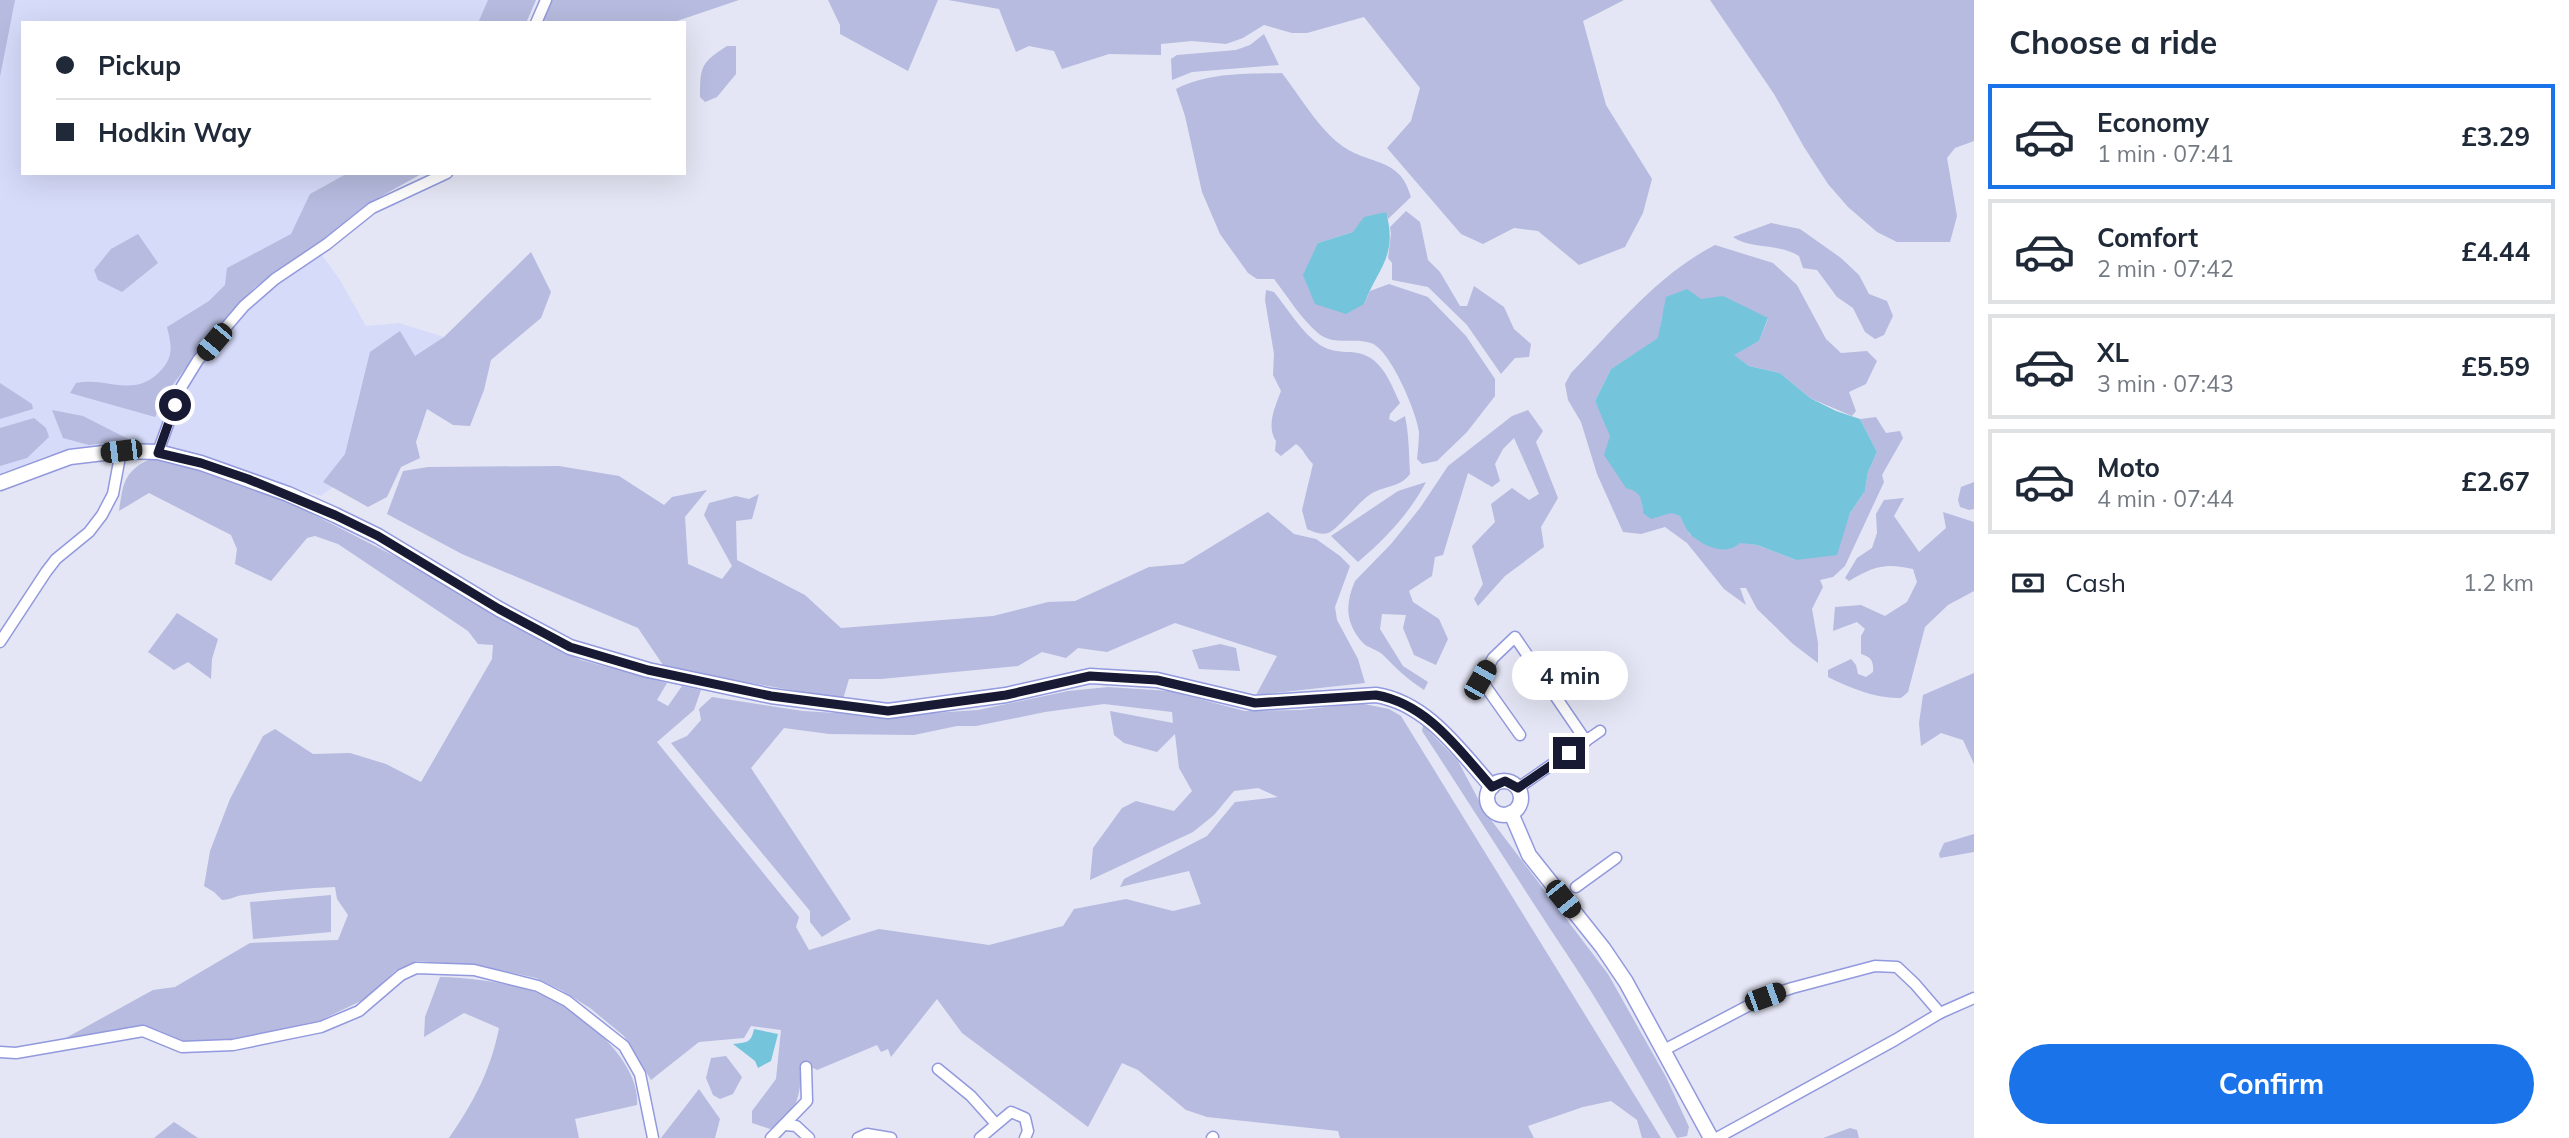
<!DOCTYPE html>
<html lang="en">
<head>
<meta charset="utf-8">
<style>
	:root { --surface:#fff; --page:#f2f2f3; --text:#1f2937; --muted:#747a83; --line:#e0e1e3; --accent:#1a73e8 }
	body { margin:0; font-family:Mulish,sans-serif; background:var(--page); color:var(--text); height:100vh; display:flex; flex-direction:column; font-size:26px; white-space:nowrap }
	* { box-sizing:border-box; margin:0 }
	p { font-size:23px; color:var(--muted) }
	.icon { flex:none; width:38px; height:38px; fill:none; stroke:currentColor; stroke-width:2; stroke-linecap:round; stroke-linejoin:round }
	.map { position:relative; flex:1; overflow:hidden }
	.sheet { display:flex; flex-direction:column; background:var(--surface); width:595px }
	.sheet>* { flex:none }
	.top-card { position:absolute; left:21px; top:21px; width:665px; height:154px; border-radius:0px; box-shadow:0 7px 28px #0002; display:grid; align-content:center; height:154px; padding:0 35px; background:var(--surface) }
	.end { position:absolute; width:32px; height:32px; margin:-16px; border:9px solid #181a34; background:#fff; box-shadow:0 0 0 4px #fff }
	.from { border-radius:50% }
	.bubble { position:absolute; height:49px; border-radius:24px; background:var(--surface); box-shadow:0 7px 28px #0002; font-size:23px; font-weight:700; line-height:49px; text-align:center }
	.car { position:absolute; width:21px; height:42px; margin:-21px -10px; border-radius:9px; box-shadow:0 0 5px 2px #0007; background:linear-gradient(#222 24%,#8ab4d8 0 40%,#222 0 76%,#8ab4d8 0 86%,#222 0) }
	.top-card b { display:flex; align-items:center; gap:24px; height:66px; font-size:26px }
	.top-card b+b { border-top:2px solid var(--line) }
	.top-card i { width:18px; height:18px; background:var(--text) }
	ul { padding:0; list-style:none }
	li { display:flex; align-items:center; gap:21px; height:105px; margin:0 14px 10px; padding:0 21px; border:4px solid var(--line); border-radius:0px }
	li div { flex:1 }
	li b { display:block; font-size:26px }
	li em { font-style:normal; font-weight:700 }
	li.selected { border-color:var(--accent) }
	li>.icon { width:63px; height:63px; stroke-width:1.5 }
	h2 { padding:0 35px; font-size:32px; line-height:84px }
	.pay { display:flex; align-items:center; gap:18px; height:77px; padding:0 35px; font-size:26px }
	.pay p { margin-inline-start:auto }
	.button { display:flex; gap:14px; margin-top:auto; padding:14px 35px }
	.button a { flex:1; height:80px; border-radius:42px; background:var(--accent); color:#fff; font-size:28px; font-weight:700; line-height:80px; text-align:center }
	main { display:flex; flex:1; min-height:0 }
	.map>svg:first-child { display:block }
	.built { fill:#d6dbfa }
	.green { fill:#b6bbdf }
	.water { fill:#74c4db }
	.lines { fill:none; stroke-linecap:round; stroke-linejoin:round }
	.street-casing { stroke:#9299dd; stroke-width:13 }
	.secondary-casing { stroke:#9299dd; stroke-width:17 }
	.street { stroke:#fff; stroke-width:10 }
	.secondary { stroke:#fff; stroke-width:14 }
	.route { stroke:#181a34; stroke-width:9 }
</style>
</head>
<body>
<main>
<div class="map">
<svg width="1974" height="1138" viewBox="0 0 1974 1138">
	<rect width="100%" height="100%" fill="#e4e6f5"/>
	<path class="built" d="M0 0H536L526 23H23V173H423L308 236 340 280 366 326 399 323 444 337 373 457 321 496 152 444 49 455 0 474Z"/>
	<g class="green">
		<path d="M0 0H15L0 77Z"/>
		<path d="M488 0H536L526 23H478Z"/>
		<path d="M552 0H739L671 23H541Z"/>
		<path d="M828 0H938L908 71 840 34V25Z"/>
		<path d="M948 0H1624L1583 21 1606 105 1652 179 1643 213 1625 247 1579 265 1538 231 1514 228 1483 244 1461 234 1387 148 1411 121 1420 88 1364 17 1307 33H1292L1264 25 1243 38 1226 44 1192 41 1161 44V55L1109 54 1062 69 1054 51 1029 46 1016 52 999 9Z"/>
		<path d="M1710 0H1974V141L1955 148 1947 158 1957 216 1950 242H1897L1877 232 1848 207 1828 184 1804 147 1774 94Z"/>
		<path d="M1264 34 1279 65 1192 72 1172 80 1171 59 1177 55 1236 50 1250 45Z"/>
		<path d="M727 46H736V74L717 97 705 102 700 97C700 66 701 63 727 46Z"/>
		<path d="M1282 73C1299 95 1319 129 1341 145 1369 166 1400 156 1411 197L1388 219 1385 212 1353 232 1318 243 1364 304 1370 291 1389 284 1428 297 1466 336 1495 379V396L1467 432 1437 461 1422 464 1417 459C1418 450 1419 440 1419 432 1417 413 1390 349 1371 343 1354 337 1335 346 1319 334 1301 319 1288 297 1274 279H1257L1248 273 1220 234 1202 192 1185 116 1176 89C1208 72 1246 74 1282 73Z"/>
		<path d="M348 173H423L369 203 322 241 255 287 212 333 168 391 155 417 70 393 76 383C109 376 135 401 163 368 174 355 171 343 167 327L209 301 225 285 227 268 291 234 310 194Z"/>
		<path d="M1406 211 1420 222 1428 260 1440 272 1460 306H1467L1474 286 1504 307 1514 329 1531 344 1529 357 1515 358 1501 374 1467 325 1428 287 1392 280V263L1388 258 1391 234 1390 227Z"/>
		<path d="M1771 223 1800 229 1841 258 1859 275 1869 294 1887 301 1893 316 1884 335 1875 339 1865 332 1853 308 1837 297 1817 270 1803 268 1799 256C1778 243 1749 249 1733 237Z"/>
		<path d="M138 234 158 263 122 292 98 280 94 270 111 249Z"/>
		<path d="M1715 245 1773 263 1797 285 1826 339 1841 353 1867 351 1877 361 1866 384 1849 392 1856 411 1852 416 1810 398 1780 373 1749 366 1733 355 1759 341 1768 319 1757 314 1662 317 1659 338 1611 369 1595 401 1637 490 1642 498 1643 513H1672L1680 516 1690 535 1757 545 1796 560 1844 530 1850 513 1865 491 1868 472 1877 452 1860 419 1876 417 1886 433 1900 431 1903 438 1882 475 1884 482 1845 566 1833 577 1820 580 1823 587 1812 609 1818 643V663L1793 644 1757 609 1746 588H1740L1746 605 1724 589 1687 543 1665 527 1641 534 1623 532 1597 474 1581 422 1568 400 1565 384 1571 373C1616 327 1657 275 1715 245Z"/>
		<path d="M531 252 551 292 541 318 491 360 484 390 470 426 453 425 427 409 416 442 420 458 401 467 387 497 368 507 323 482 345 454 370 352 400 331 415 356 444 337Z"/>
		<path d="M1266 290 1274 292C1288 309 1301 332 1320 345 1330 351 1339 352 1351 352 1381 354 1389 380 1400 403L1390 414 1389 419 1395 422 1405 416C1409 435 1409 454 1410 474 1399 489 1382 485 1368 496 1358 503 1335 532 1328 533 1320 535 1314 532 1307 529L1302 510 1313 464C1306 458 1304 449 1296 444L1281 456 1275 451 1276 441C1266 426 1275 407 1281 391L1273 375 1274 354 1265 300Z"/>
		<path d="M0 383 32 404 33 409 0 419Z"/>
		<path d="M52 410 83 416 130 440 89 445 63 438Z"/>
		<path d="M1528 410 1543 431 1536 442 1558 498 1541 527 1544 547 1505 576 1478 606 1474 599 1483 584 1472 546 1495 522 1491 504 1512 488 1529 500 1539 494 1514 438 1503 449 1495 464 1500 481 1492 487 1468 473 1443 555 1435 557 1432 576 1409 591 1413 602 1439 619 1448 639 1436 665 1414 655 1403 628 1406 615 1382 614 1380 629 1403 666 1428 682 1424 690C1407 679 1396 668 1382 654 1376 649 1368 648 1363 643 1345 623 1345 604 1355 581L1391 544 1420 508 1448 466 1512 416Z"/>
		<path d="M34 418 46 428 49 437 27 458 0 466V428Z"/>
		<path d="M148 460H167L293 504 416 567 539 640 581 660 667 683 657 700 668 706 682 686 701 690 694 710 657 742 799 917 796 927 809 950 879 929 989 945 1063 926 1074 909 1126 899 1173 911 1201 904 1189 871 1120 887 1124 879 1207 836 1235 802 1278 797 1258 788 1234 791 1214 815 1193 832 1090 880 1093 848 1122 808 1136 801 1174 811 1192 791 1179 768 1175 734 1157 752 1124 743 1114 735 1110 711 1173 723 1172 712 1104 704 1045 712 976 726H957L914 735 829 734 784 728 751 768 851 919 822 937 810 922V911L671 743 687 736 701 720 699 709 712 697 803 711 887 716 978 710 1068 691 1108 687 1169 691 1245 711 1301 710 1359 703 1389 709 1401 716 1661 1138H1642L1637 1120 1611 1101 1583 1107 1528 1126 1534 1138H1340L1338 1131 1207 1117 1186 1110 1138 1070 1122 1063 1088 1127 962 1033 937 999 891 1057 888 1049 881 1052 877 1045 817 1070 802 1062C800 1092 800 1114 770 1129L752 1123V1111L776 1079 781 1030 751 1026 744 1038 699 1042 651 1080 624 1036 590 1008 561 990 536 978 475 965 417 961 395 971 365 999 315 1023 230 1041H183L160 1031 142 1026 64 1039 153 990 175 987 250 943 338 940 348 915 337 899 335 887C304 888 274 891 243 895 235 896 230 900 222 900L214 892 204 886 210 851 230 799 263 736 275 729 313 754 350 753 386 764 421 782 492 659 493 645 478 644 468 631 338 544 315 536 307 538 271 581 235 564 237 549 231 535 149 493 119 511C123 486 123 472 148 460Z"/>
		<path d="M559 466 619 476 664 505 672 497 707 490 685 517 688 564 722 579 732 566 704 515 709 503 736 496 749 499 759 494 752 519 736 521 737 560 805 595 841 628 993 616 1048 602 1075 601 1149 567 1183 564 1268 512 1294 534 1316 539 1340 556 1350 566 1335 607 1337 620 1358 659 1365 683 1256 695 1277 656 1175 623 1107 652 1078 648 1066 658 1042 652 1018 666 881 679H849L843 699 665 668 638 628 462 554 387 514 403 471 428 467Z"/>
		<path d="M1426 482C1409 514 1386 538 1358 562L1331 536 1398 491Z"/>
		<path d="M1974 482V509L1969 510 1960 507 1958 500 1961 487Z"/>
		<path d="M1904 498 1894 516 1919 552 1946 528 1943 512 1974 522V591L1948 605 1925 627 1908 692 1901 698C1877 699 1850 688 1828 677V670L1851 659 1856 665 1858 674 1866 677 1873 672C1874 661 1871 657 1861 654V636L1865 629 1857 622 1833 631 1835 607 1861 605 1885 616 1907 602 1917 582 1913 569C1884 563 1875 566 1849 581L1845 578 1857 558 1872 548 1877 533 1876 514 1884 500Z"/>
		<path d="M177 613 218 639 212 659 211 679 188 662 174 670 148 652Z"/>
		<path d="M1220 644 1236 648 1240 671 1199 669 1192 650Z"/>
		<path d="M1974 673V764L1963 740 1941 733 1921 746 1919 723 1923 695Z"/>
		<path d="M1423 725 1458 761 1485 812 1608 974 1666 1077 1689 1127 1687 1136 1677 1138C1644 1082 1612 1023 1576 968 1524 890 1474 810 1422 731Z"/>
		<path d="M1974 834V852L1940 858 1939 854 1944 843Z"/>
		<path d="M331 895V932L253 939 250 902Z"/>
		<path d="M440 977C472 978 504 982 535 992 575 1006 641 1059 637 1105L575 1119 579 1138H449C473 1103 491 1070 499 1028L464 1013 424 1037 425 1017Z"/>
		<path d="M726 1056 742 1077 733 1094 720 1099 713 1095 706 1078 711 1058Z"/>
		<path d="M699 1089 720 1119 715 1138H661Z"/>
		<path d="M174 1122 198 1138H154Z"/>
		<path d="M1850 1128 1857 1130 1859 1138H1823Z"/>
	</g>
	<g class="water">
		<path d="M1386 212C1398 256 1379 266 1364 304L1346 314 1315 304 1303 275 1318 243 1353 232 1364 217Z"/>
		<path d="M1687 289 1701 299 1723 296 1768 318 1759 341 1734 355 1749 366 1780 373 1810 398 1836 411 1860 419 1877 452 1868 472 1865 491 1850 513 1837 555 1796 560 1757 545 1740 543C1726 556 1706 547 1692 536 1687 532 1683 522 1680 516L1671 513 1651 519 1643 513C1642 498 1641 492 1626 488L1604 455 1610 436 1595 401 1611 369 1658 338 1666 297Z"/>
		<path d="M754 1029 778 1034 771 1061 758 1068 755 1061 733 1044C746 1042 751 1044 754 1029Z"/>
	</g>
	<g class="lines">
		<g class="street-casing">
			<g id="street">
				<path d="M536 23 546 0"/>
				<path d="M158 452 182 386 198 360 244 306 275 279 327 244 372 208 447 173"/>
				<path d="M0 642 46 572 56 559 89 532 102 515 113 494 121 451"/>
				<path d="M1520 735 1481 680 1493 658 1515 637 1586 741"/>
				<path d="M1518 788 1600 731"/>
				<path d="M1576 887 1616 858"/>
				<path d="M1664 1050 1765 997 1792 988 1875 966 1897 967 1915 984 1940 1013"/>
				<path d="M0 1052 16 1053 143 1031 182 1047 233 1045 321 1027 359 1011 401 975 416 968 474 970 538 986 567 1001 624 1046 640 1074 653 1138"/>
				<path d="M938 1069 971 1096 996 1124"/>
				<path d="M786 1125 796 1126 809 1138"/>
				<path d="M771 1138 807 1101 806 1067"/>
				<path d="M858 1138 867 1134 891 1138"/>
				<path d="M980 1138 1011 1112 1025 1118 1028 1131 1025 1138"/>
				<path d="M1212 1138 1213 1137"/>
				<path d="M1717 1138 1895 1040 1940 1013 1974 998"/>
			</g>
		</g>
		<g class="secondary-casing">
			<g id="secondary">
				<path d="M0 483 70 457 121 451 158 452 201 463 288 494 335 515 378 536 499 609 570 647 648 670 771 696 888 711 1006 695 1090 676 1157 680 1254 703 1376 695C1427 703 1459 750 1492 787"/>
				<circle cx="1504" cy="798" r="17"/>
				<path d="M1511 813 1529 855 1603 948 1626 982 1711 1138"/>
			</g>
		</g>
		<use href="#street" class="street"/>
		<use href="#secondary" class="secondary"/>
	</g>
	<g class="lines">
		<path class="route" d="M175 405 158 453 201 463 248 479 335 515 378 536 499 609 570 647 648 670 771 696 888 711 1006 695 1090 676 1157 680 1255 703 1376 695C1428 704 1459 750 1492 787L1505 781 1518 788 1569 753"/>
	</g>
</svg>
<i class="end from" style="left:175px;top:405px"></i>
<i class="end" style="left:1569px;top:753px"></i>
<div class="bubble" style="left:1512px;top:651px;width:116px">4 min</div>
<i class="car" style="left:214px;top:342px;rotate:220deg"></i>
<i class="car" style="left:121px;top:451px;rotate:263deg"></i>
<i class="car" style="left:1480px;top:680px;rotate:30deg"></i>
<i class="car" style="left:1563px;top:899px;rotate:141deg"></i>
<i class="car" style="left:1765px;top:997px;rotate:70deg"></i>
<div class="top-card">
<b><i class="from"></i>Pickup</b>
<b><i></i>Hodkin Way</b>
</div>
</div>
<section class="sheet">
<h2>Choose a ride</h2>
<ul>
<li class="selected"><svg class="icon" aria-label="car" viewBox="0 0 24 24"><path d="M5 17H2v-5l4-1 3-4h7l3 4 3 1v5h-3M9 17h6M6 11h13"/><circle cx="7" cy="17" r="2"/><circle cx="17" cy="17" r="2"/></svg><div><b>Economy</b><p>1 min · 07:41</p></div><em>£3.29</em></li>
<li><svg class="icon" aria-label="car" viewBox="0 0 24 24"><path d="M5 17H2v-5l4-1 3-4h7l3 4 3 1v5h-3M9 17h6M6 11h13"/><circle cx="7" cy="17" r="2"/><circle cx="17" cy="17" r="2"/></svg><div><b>Comfort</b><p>2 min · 07:42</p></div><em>£4.44</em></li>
<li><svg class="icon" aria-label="car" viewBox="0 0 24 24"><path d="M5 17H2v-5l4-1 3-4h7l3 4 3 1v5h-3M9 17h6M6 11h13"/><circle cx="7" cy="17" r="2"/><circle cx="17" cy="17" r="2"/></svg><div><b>XL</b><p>3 min · 07:43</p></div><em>£5.59</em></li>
<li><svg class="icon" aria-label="car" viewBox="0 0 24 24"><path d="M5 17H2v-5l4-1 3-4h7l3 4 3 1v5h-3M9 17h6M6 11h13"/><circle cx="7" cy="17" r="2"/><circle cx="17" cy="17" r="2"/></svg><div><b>Moto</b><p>4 min · 07:44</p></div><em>£2.67</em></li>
</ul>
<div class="pay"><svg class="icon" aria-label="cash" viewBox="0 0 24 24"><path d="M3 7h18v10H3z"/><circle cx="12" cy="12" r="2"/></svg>Cash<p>1.2 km</p></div>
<div class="button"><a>Confirm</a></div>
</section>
</main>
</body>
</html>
